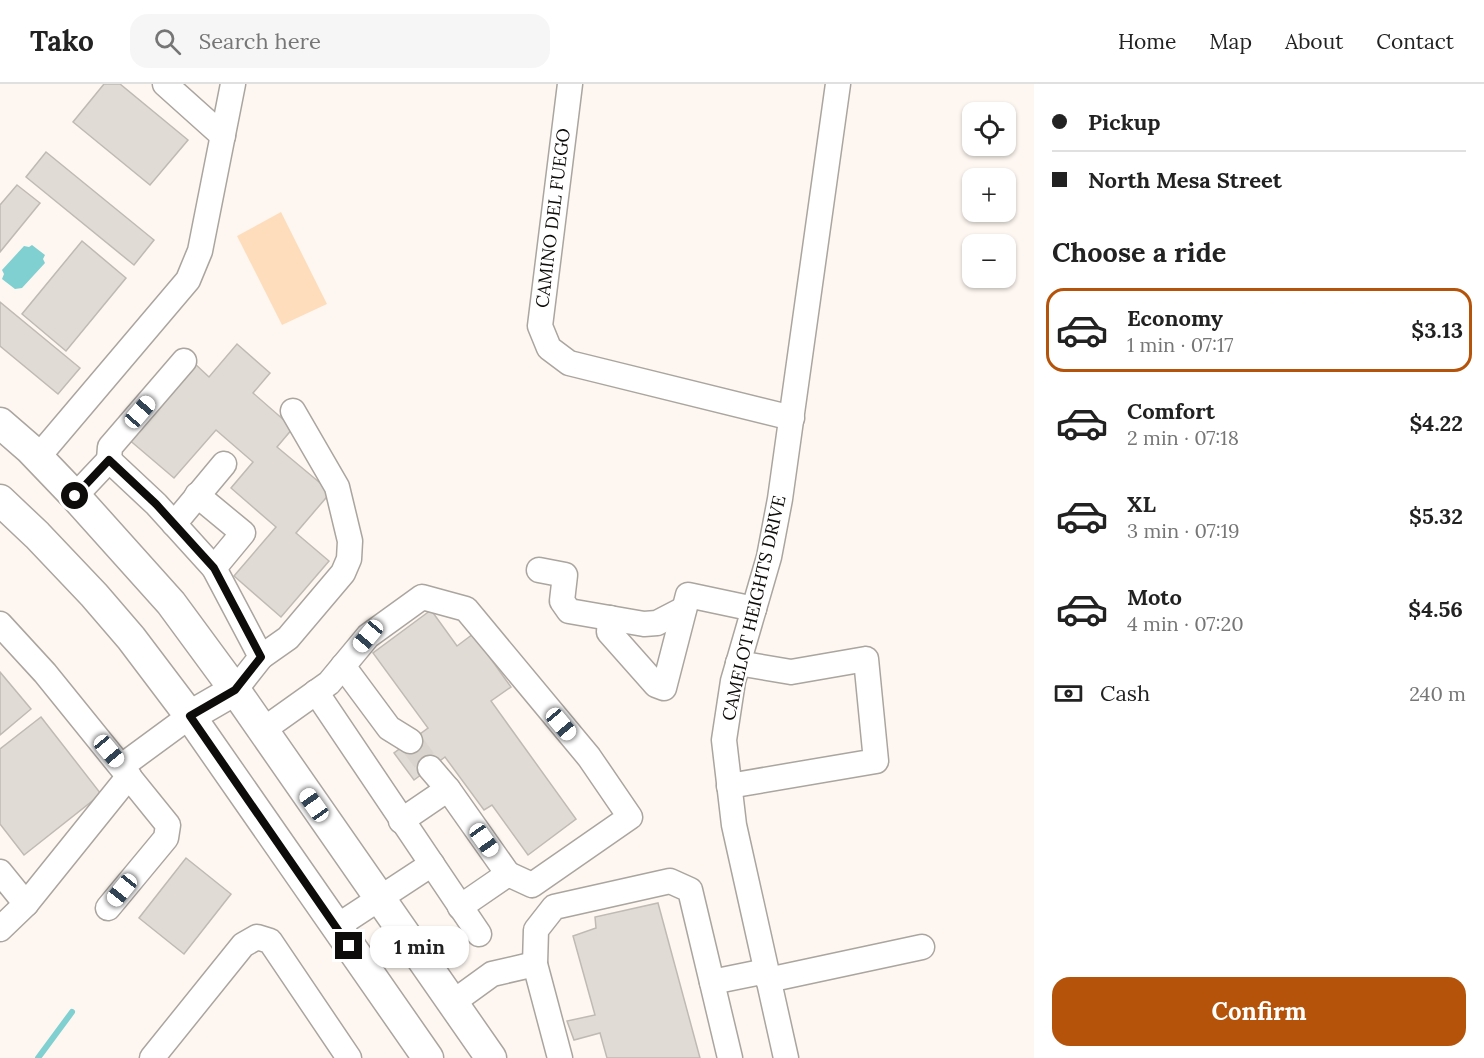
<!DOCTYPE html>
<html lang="en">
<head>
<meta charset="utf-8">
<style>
	:root { --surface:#fff; --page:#f6f6f6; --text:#222; --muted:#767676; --line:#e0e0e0; --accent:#b45309 }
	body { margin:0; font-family:Lora,serif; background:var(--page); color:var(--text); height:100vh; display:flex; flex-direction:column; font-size:22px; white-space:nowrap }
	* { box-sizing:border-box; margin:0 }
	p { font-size:20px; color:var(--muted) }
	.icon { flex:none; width:33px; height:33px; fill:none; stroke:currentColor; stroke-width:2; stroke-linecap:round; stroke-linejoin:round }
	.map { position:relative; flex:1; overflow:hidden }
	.sheet { display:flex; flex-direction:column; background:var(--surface); width:450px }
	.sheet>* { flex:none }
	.guide { display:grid; align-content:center; height:132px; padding:0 18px; background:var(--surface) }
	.buttons { position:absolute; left:962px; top:18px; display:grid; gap:12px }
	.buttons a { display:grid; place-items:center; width:54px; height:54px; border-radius:12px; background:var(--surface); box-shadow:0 2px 4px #0004; font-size:30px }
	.end { position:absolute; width:27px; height:27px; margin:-14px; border:8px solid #0e0c0a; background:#fff; box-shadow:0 0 0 3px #fff }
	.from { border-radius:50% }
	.bubble { position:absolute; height:42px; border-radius:18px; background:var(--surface); box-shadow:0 2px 4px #0004; font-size:20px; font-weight:700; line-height:42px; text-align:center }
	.car { position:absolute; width:18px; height:36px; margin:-18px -9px; border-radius:8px; box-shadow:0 0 4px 2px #0007; background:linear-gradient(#fff 24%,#345 0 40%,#fff 0 76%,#345 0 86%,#fff 0) }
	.guide b { display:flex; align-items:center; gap:21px; height:57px; font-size:22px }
	.guide b+b { border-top:2px solid var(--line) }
	.guide i { width:15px; height:15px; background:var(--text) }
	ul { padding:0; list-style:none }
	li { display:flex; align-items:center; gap:18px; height:84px; margin:0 12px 9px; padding:0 6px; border:3px solid transparent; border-radius:18px }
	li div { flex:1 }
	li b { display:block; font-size:22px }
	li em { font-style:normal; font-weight:700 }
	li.selected { border-color:var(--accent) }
	li>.icon { width:54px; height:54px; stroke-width:1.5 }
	h2 { padding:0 18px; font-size:27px; line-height:72px }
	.pay { display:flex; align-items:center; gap:15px; height:66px; padding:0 18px; font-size:22px }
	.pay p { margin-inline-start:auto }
	.action { display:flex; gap:12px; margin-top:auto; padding:12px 18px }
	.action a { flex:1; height:69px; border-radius:18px; background:var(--accent); color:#fff; font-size:24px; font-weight:700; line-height:69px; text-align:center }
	header { display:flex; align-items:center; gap:36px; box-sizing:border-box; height:84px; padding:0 30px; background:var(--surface); border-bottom:2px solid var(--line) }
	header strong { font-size:28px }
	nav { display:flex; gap:33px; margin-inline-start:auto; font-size:21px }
	.search { width:420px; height:54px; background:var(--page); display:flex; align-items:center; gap:15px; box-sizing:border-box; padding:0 21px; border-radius:18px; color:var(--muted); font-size:22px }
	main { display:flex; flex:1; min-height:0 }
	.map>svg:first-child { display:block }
	.green { fill:#feddbc }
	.water { fill:#80d0d1 }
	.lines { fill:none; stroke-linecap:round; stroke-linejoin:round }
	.stream { stroke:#80d0d1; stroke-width:6 }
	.building { fill:#e1dbd5; stroke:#c0bab4; stroke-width:1.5 }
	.minor-tunnel { stroke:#dad4ce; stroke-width:24; stroke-dasharray:24 12; stroke-linecap:butt }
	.minor-casing { stroke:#aba59f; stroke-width:27 }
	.major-casing { stroke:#aba59f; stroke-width:33 }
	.minor { stroke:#fff; stroke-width:24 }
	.major { stroke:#fff; stroke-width:30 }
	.route { stroke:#0e0c0a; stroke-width:8 }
	.labels { text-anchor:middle; stroke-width:4.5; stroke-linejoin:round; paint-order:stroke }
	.street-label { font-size:18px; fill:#0e0c0a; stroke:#fff }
</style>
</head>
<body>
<header>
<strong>Tako</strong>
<div class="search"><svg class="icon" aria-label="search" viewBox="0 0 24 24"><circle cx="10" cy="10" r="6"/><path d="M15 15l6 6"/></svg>Search here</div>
<nav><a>Home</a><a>Map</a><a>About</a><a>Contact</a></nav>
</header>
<main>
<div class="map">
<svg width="1034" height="974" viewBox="0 0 1034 974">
	<rect width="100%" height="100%" fill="#fef7f1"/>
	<path class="green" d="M281 128 327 220 282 241 237 152Z"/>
	<path class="water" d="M32 161 45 171 43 175 45 179 22 204 15 205 2 195 4 190 2 186 24 162 29 163Z"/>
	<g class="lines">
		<path class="stream" d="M38 974 72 928"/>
	</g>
	<g class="building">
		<path d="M104 0H120L188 56 150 101 73 38Z"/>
		<path d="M46 68 154 156 134 181 26 93Z"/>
		<path d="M17 101 40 119 0 168V121Z"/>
		<path d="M82 157 126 194 66 267 22 230Z"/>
		<path d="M0 218 80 284 58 310 0 262Z"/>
		<path d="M237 260 270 289 253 309 293 344 277 363 331 408 296 449 329 477 281 533 234 492 276 443 231 404 253 378 216 346 174 394 127 354 193 278 209 293Z"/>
		<path d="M431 526 457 562 473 550 511 603 491 617 576 735 528 771 492 721 484 726 445 673 414 696 394 669 428 644 373 569Z"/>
		<path d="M0 588 31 625 0 651Z"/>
		<path d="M41 633 101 710 24 771 0 740V665Z"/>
		<path d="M186 774 231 810 184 870 139 834Z"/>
		<path d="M658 819 700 974H607L600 949 574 956 567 937 595 931 573 852 596 844 595 833Z"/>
	</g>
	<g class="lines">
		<path class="minor-tunnel" d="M410 657 430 684"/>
		<g class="minor-casing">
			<g id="minor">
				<path d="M165 0 223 52"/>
				<path d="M570 0 540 242 549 264 569 279 792 334"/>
				<path d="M38 373 188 196 200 167 233 0"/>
				<path d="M109 376 110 363 184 277"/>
				<path d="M197 411 243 449 214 484"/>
				<path d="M75 412 109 376 156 420 214 484 261 573 235 606"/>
				<path d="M174 440 224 380"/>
				<path d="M539 486 565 491 562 517 569 527 644 540 657 539 684 525"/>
				<path d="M610 534 609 548 656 601 664 604 688 511 754 525"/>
				<path d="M0 540 45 589 168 741 166 754 108 824"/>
				<path d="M261 573 288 554 343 489 349 475 350 457 337 403 293 327"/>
				<path d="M343 582 389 644 410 657"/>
				<path d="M316 608 479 850"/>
				<path d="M263 646 329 599 368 552 422 513 466 525 589 673 630 733 532 801 508 790 460 823"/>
				<path d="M122 682 190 632"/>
				<path d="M430 684 448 705"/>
				<path d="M729 702 876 677 866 575 791 588 738 579"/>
				<path d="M401 737 448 705 508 790"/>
				<path d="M0 788 26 820"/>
				<path d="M336 843 432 780"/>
				<path d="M0 845 26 820 129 692"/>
				<path d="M768 896 922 863"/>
				<path d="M712 898 766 887"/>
				<path d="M452 919 492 890 535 880"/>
				<path d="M152 974 243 861 257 853 270 857 349 974"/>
				<path d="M560 974 535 880 536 846 554 823 670 797 690 806 730 974"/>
				<path d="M786 974 734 741 724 656 733 597 769 473 780 415 838 0"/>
			</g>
		</g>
		<g class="major-casing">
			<g id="major">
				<path d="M0 339 30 365 75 412 171 519 235 606 491 974"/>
				<path d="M0 416 37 451 94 511 131 554 190 632 428 974"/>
				<path d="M190 632 235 606"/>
			</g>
		</g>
		<use href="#minor" class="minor"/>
		<use href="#major" class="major"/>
	</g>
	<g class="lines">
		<path class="route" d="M75 412 109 376 156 420 214 484 261 573 235 606 190 632 349 862"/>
	</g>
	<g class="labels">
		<g class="street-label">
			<text transform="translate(553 134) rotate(-83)" y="6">CAMINO DEL FUEGO</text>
			<text transform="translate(754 524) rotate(-77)" y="6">CAMELOT HEIGHTS DRIVE</text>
		</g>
	</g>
</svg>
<div class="buttons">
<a><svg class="icon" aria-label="locate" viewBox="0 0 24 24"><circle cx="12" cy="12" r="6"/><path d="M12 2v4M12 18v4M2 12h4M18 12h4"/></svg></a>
<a>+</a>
<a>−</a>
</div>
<i class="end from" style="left:75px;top:412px"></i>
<i class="end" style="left:349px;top:862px"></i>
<div class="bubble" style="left:370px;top:842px;width:99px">1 min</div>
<i class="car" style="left:140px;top:328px;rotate:41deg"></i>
<i class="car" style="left:368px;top:552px;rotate:220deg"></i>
<i class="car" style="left:561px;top:640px;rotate:140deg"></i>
<i class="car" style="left:109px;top:667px;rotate:140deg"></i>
<i class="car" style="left:314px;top:721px;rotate:325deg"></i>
<i class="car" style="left:484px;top:756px;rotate:145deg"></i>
<i class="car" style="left:122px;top:806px;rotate:219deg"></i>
</div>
<section class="sheet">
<div class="guide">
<b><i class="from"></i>Pickup</b>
<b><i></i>North Mesa Street</b>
</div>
<h2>Choose a ride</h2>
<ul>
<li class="selected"><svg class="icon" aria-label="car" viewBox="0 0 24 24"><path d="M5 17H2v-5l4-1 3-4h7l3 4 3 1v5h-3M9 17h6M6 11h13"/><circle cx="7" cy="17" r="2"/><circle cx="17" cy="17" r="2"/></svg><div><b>Economy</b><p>1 min · 07:17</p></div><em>$3.13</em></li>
<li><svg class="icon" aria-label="car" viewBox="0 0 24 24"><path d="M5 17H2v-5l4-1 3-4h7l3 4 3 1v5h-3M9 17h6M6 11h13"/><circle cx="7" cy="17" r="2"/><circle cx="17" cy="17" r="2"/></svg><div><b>Comfort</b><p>2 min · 07:18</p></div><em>$4.22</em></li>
<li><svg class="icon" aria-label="car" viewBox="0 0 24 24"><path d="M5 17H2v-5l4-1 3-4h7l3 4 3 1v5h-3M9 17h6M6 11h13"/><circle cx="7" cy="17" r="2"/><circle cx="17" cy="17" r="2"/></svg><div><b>XL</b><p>3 min · 07:19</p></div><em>$5.32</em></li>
<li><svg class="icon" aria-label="car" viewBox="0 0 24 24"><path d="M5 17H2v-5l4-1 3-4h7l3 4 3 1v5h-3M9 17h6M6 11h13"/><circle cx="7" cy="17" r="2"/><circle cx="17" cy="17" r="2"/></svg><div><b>Moto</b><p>4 min · 07:20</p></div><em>$4.56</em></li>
</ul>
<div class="pay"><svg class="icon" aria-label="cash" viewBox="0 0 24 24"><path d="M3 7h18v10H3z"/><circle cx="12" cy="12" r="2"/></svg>Cash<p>240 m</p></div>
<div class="action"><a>Confirm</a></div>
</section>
</main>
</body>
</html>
